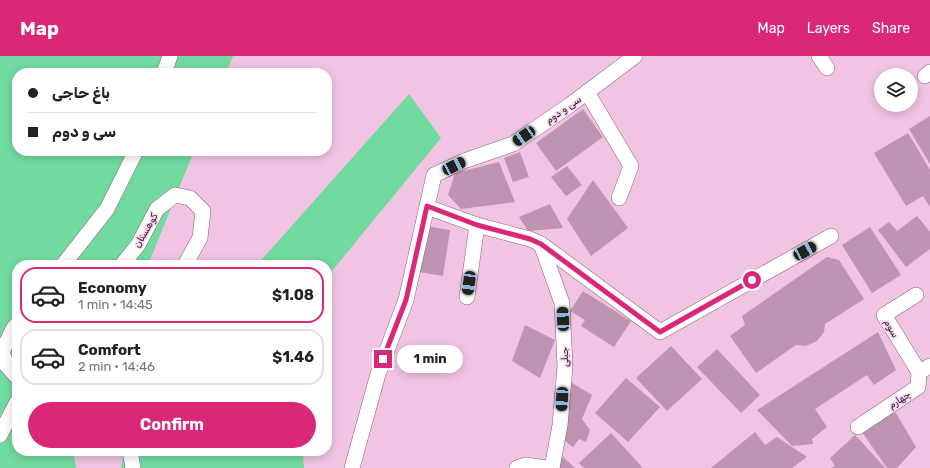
<!DOCTYPE html>
<html lang="en">
<head>
<meta charset="utf-8">
<style>
	:root { --surface:#fff; --page:#f2f2f2; --text:#222; --muted:#767676; --line:#e0e0e0; --accent:#db2777 }
	body { margin:0; font-family:Rubik,Cairo,sans-serif; background:var(--page); color:var(--text); height:100vh; display:flex; flex-direction:column; font-size:15px; white-space:nowrap }
	* { box-sizing:border-box; margin:0 }
	p { font-size:13px; color:var(--muted) }
	.icon { flex:none; width:22px; height:22px; fill:none; stroke:currentColor; stroke-width:2; stroke-linecap:round; stroke-linejoin:round }
	.map { position:relative; flex:1; overflow:hidden }
	.details { position:absolute; left:12px; top:204px; width:320px; height:196px; display:flex; flex-direction:column; background:var(--surface); border-radius:16px; box-shadow:0 2px 10px #0003 }
	.details>* { flex:none }
	.hud { position:absolute; left:12px; top:12px; width:320px; height:88px; border-radius:16px; box-shadow:0 2px 10px #0003; display:grid; align-content:center; height:88px; padding:0 16px; background:var(--surface) }
	.tools { position:absolute; left:874px; top:12px; display:grid; gap:8px }
	.tools a { display:grid; place-items:center; width:44px; height:44px; border-radius:50%; background:var(--surface); box-shadow:0 2px 10px #0003; font-size:20px }
	.end { position:absolute; width:18px; height:18px; margin:-9px; border:5px solid #db2777; background:#fff; box-shadow:0 0 0 2px #fff }
	.from { border-radius:50% }
	.bubble { position:absolute; height:28px; border-radius:14px; background:var(--surface); box-shadow:0 2px 10px #0003; font-size:13px; font-weight:700; line-height:28px; text-align:center }
	.car { position:absolute; width:12px; height:24px; margin:-12px -6px; border-radius:5px; box-shadow:0 0 3px 1px #0007; background:linear-gradient(#222 24%,#8ab4d8 0 40%,#222 0 76%,#8ab4d8 0 86%,#222 0) }
	.hud b { display:flex; align-items:center; gap:14px; height:38px; font-size:15px }
	.hud b+b { border-top:1px solid var(--line) }
	.hud i { width:10px; height:10px; background:var(--text) }
	ul { padding:7px 0 0; list-style:none }
	li { display:flex; align-items:center; gap:12px; height:56px; margin:0 8px 6px; padding:0 8px; border:2px solid var(--line); border-radius:16px }
	li div { flex:1 }
	li b { display:block; font-size:15px }
	li em { font-style:normal; font-weight:700 }
	li.selected { border-color:var(--accent) }
	li>.icon { width:36px; height:36px; stroke-width:1.5 }
	.cta { display:flex; gap:8px; margin-top:auto; padding:8px 16px }
	.cta a { flex:1; height:46px; border-radius:24px; background:var(--accent); color:#fff; font-size:16px; font-weight:700; line-height:46px; text-align:center }
	header { display:flex; align-items:center; gap:24px; box-sizing:border-box; height:56px; padding:0 20px; background:var(--accent); color:#fff }
	header strong { font-size:19px }
	nav { display:flex; gap:22px; margin-inline-start:auto; font-size:14px }
	.map>svg:first-child { display:block }
	.green { fill:#71db9f }
	.building { fill:#bf93b2 }
	.lines { fill:none; stroke-linecap:round; stroke-linejoin:round }
	.minor-casing { stroke:#885f7d; stroke-width:16 }
	.minor { stroke:#fff; stroke-width:15 }
	.route { stroke:#db2777; stroke-width:5 }
	.labels { text-anchor:middle; stroke-width:3; stroke-linejoin:round; paint-order:stroke }
	.street-label { font-size:10px; fill:#2a1926; stroke:#fad4ee }
</style>
</head>
<body>
<header>
<strong>Map</strong>
<nav><a>Map</a><a>Layers</a><a>Share</a></nav>
</header>
<div class="map">
<svg width="930" height="412" viewBox="0 0 930 412">
	<rect width="100%" height="100%" fill="#f2c4e4"/>
	<g class="green">
		<path d="M0 0H233L226 17H17V95H194L148 209H17V395H73L76 412H0Z"/>
		<path d="M409 38 441 82 327 221V209H257Z"/>
		<path d="M124 395H303L304 412H121Z"/>
	</g>
	<g class="building">
		<path d="M583 53 603 81 556 115 536 87Z"/>
		<path d="M930 60V108L909 73Z"/>
		<path d="M908 77 930 114V151L923 140 906 150 874 97Z"/>
		<path d="M520 96 529 121 513 126 504 102Z"/>
		<path d="M499 106 515 146 461 153 448 139 455 117Z"/>
		<path d="M567 110 582 129 566 140 551 121Z"/>
		<path d="M593 124 628 172 591 200 567 163Z"/>
		<path d="M550 148 563 172 528 175 519 161Z"/>
		<path d="M917 160 930 176V193L906 211 878 174 889 166 897 175Z"/>
		<path d="M426 170 450 174 443 220 419 216Z"/>
		<path d="M870 171 901 219 872 237 842 189Z"/>
		<path d="M827 201 839 204 864 243 825 268 824 276 817 285 806 290 796 289 756 317 730 280 745 269 742 260Z"/>
		<path d="M583 235 631 265 614 291 581 270 585 264 570 255Z"/>
		<path d="M525 269 555 284 540 322 512 305Z"/>
		<path d="M878 276 896 314 874 329 867 319 815 353 827 371 812 383 813 388 792 390 757 354Z"/>
		<path d="M671 290 702 323 667 355 636 322Z"/>
		<path d="M717 293 760 339 741 357 697 311Z"/>
		<path d="M626 322 660 351 628 386 595 357Z"/>
		<path d="M567 324 592 339 582 363 590 374 586 386 579 383 573 391 561 382Z"/>
		<path d="M893 352 916 391 897 412H887L862 376Z"/>
		<path d="M755 376 765 389 777 381 807 401 792 412H711Z"/>
		<path d="M611 377 642 411 641 412H584L579 407Z"/>
		<path d="M855 379 859 383 885 412H831L835 410 830 402Z"/>
		<path d="M562 400 575 412H554Z"/>
	</g>
	<g class="lines">
		<g class="minor-casing">
			<g id="minor">
				<path d="M819 0 827 12"/>
				<path d="M164 17 170 0"/>
				<path d="M925 20 930 16"/>
				<path d="M587 36 631 110 619 142"/>
				<path d="M427 151 477 169 530 183 541 188 562 247 565 310 560 369 552 412"/>
				<path d="M541 188 660 276 831 180"/>
				<path d="M63 209 107 153 136 95"/>
				<path d="M122 209 138 189 157 153 175 139 190 142 203 155 200 182 185 209"/>
				<path d="M916 239 884 259 919 316"/>
				<path d="M467 241 477 169"/>
				<path d="M17 268 13 273 2 296 7 310 17 321"/>
				<path d="M858 371 918 331 919 316 930 310"/>
				<path d="M0 379 17 346"/>
				<path d="M130 395 133 412"/>
				<path d="M352 412 378 318 406 244 434 119 464 105 513 88 570 49 635 0"/>
				<path d="M517 412 525 409 547 412"/>
			</g>
		</g>
		<use href="#minor" class="minor"/>
	</g>
	<g class="lines">
		<path class="route" d="M383 303 406 244 427 150 477 169 530 183 541 188 660 276 752 224"/>
	</g>
	<g class="labels">
		<g class="street-label">
			<text transform="translate(563 53) rotate(-35)" y="4">سی و دوم</text>
			<text transform="translate(145 174) rotate(-60)" y="4">کوهستان</text>
			<text transform="translate(892 272) rotate(59)" y="4">سوم</text>
			<text transform="translate(564 301) rotate(-91)" y="4">جبلی</text>
			<text transform="translate(899 343) rotate(-33)" y="4">چهارم</text>
		</g>
	</g>
</svg>
<div class="tools">
<a><svg class="icon" aria-label="layers" viewBox="0 0 24 24"><path d="M12 4l9 5-9 5-9-5zM3 14l9 5 9-5"/></svg></a>
</div>
<i class="end from" style="left:752px;top:224px"></i>
<i class="end" style="left:383px;top:303px"></i>
<div class="bubble" style="left:397px;top:289px;width:66px">1 min</div>
<i class="car" style="left:524px;top:80px;rotate:236deg"></i>
<i class="car" style="left:454px;top:110px;rotate:64deg"></i>
<i class="car" style="left:805px;top:195px;rotate:61deg"></i>
<i class="car" style="left:469px;top:227px;rotate:188deg"></i>
<i class="car" style="left:563px;top:263px;rotate:357deg"></i>
<i class="car" style="left:562px;top:343px;rotate:183deg"></i>
<div class="hud">
<b><i class="from"></i>باغ حاجی</b>
<b><i></i>سی و دوم</b>
</div>
<section class="details">
<ul>
<li class="selected"><svg class="icon" aria-label="car" viewBox="0 0 24 24"><path d="M5 17H2v-5l4-1 3-4h7l3 4 3 1v5h-3M9 17h6M6 11h13"/><circle cx="7" cy="17" r="2"/><circle cx="17" cy="17" r="2"/></svg><div><b>Economy</b><p>1 min · 14:45</p></div><em>$1.08</em></li>
<li><svg class="icon" aria-label="car" viewBox="0 0 24 24"><path d="M5 17H2v-5l4-1 3-4h7l3 4 3 1v5h-3M9 17h6M6 11h13"/><circle cx="7" cy="17" r="2"/><circle cx="17" cy="17" r="2"/></svg><div><b>Comfort</b><p>2 min · 14:46</p></div><em>$1.46</em></li>
</ul>
<div class="cta"><a>Confirm</a></div>
</section>
</div>
</body>
</html>
